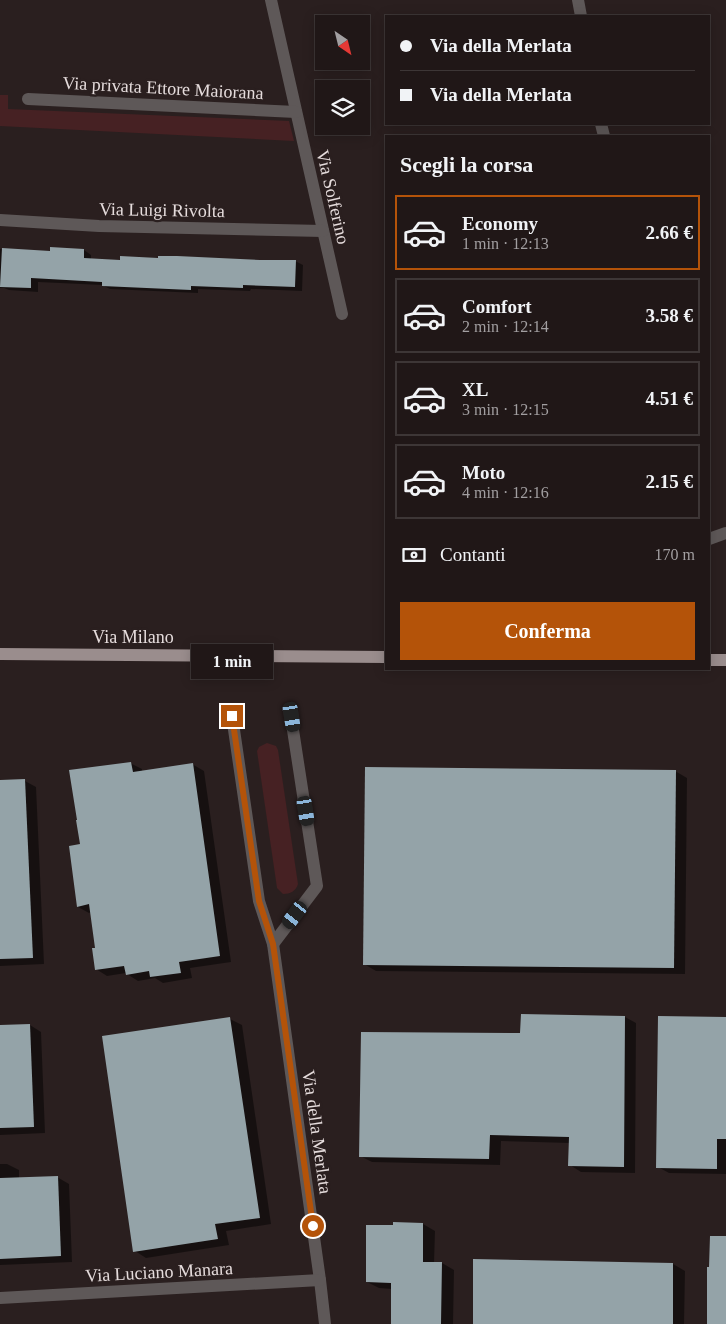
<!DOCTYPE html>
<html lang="it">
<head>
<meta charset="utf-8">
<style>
	:root { --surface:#201717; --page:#282020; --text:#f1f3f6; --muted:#a29fa1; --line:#3d3636; --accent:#b45309 }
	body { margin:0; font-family:Georgia,serif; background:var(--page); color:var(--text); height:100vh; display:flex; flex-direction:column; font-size:19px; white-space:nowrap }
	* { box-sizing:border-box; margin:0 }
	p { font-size:16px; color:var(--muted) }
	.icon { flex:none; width:28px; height:28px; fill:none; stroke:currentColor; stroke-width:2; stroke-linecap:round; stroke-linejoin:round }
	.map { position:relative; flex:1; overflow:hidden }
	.details { position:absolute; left:385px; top:135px; width:325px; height:535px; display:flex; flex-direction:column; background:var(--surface); border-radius:0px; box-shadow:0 2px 12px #0003,0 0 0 1px var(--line) }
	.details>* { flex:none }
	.guide { position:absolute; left:385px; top:15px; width:325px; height:110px; border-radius:0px; box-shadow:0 2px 12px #0003,0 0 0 1px var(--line); display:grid; align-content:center; height:110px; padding:0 15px; background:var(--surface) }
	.needle { width:32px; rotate:145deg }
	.tools { position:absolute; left:315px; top:15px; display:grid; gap:10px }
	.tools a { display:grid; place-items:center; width:55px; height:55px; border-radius:0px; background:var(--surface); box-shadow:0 2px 12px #0003,0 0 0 1px var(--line); font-size:25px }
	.end { position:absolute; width:22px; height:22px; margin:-11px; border:6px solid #b45309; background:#fff; box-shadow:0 0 0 2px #fff }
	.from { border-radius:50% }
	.bubble { position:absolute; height:35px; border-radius:0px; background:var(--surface); box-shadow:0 2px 12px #0003,0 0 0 1px var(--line); font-size:16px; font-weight:700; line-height:35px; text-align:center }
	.car { position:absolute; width:15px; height:30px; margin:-15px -8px; border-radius:6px; box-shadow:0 0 4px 1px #0007; background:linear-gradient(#222 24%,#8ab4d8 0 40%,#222 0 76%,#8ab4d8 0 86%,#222 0) }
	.guide b { display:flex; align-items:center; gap:18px; height:48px; font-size:19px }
	.guide b+b { border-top:1px solid var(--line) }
	.guide i { width:12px; height:12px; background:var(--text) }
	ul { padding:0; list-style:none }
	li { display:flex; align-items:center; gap:15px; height:75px; margin:0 10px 8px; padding:0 5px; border:2px solid var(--line); border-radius:0px }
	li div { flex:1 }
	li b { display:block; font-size:19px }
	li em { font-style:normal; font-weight:700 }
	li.on { border-color:var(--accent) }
	li>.icon { width:45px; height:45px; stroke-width:1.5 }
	h2 { padding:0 15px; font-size:22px; line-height:60px }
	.pay { display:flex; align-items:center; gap:12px; height:55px; padding:0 15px; font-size:19px }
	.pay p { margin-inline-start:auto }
	.action { display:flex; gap:10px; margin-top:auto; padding:10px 15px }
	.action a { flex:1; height:58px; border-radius:0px; background:var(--accent); color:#fff; font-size:20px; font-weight:700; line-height:58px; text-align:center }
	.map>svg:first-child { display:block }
	.green { fill:#462123 }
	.shadow { fill:#0007 }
	.building { fill:#94a3a8 }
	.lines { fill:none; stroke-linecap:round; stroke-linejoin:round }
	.minor { stroke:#5e5858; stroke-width:12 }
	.primary { stroke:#9a8d8d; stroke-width:12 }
	.route { stroke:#b45309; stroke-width:6 }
	.labels { text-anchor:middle; stroke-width:5; stroke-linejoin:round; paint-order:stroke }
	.street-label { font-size:18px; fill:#e5dcdc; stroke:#2a1f1f }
</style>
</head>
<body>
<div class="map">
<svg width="726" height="1324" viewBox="0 0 726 1324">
	<rect width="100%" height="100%" fill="#2a1f1f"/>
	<g class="green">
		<path d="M0 95H8V109L289 121 294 141 0 126Z"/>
		<path d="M267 743 276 746 278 750 298 884C296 891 290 894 283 894L277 888 257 751 259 747Z"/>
	</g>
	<g class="shadow">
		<path d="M0 249 51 252 84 250 91 255V259L121 261H295L303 265 302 291 251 289 250 291 198 289V293L110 289 102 285 38 282V292L9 290 4 288H0Z"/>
		<path d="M130 763 142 769V772L192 764 204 771 231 962 190 968 192 978 163 983 155 978 138 981 127 974 126 973 107 976 96 969V949L91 912 89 913 78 907 82 844Z"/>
		<path d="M675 771 687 778 685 974 376 971 364 964Z"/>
		<path d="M25 781 36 787 44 964 0 966V782Z"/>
		<path d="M625 1017 636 1023 635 1173 581 1172 570 1165V1143L501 1141 500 1165 372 1162 360 1156 522 1034Z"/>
		<path d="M726 1018V1174L669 1173 658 1167Z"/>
		<path d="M230 1019 242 1025 271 1224 226 1231 229 1245 146 1258 135 1251Z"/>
		<path d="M30 1025 41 1032 45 1133 0 1135V1026Z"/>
		<path d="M0 1164H7L19 1170V1179L57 1177 69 1184 72 1262 0 1265Z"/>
		<path d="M423 1224 435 1231 434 1263H442L454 1270 453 1324H392V1289L379 1288 367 1282Z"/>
		<path d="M475 1260 673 1264 685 1271 684 1324H474Z"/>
	</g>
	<g class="building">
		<path d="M50 247 84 249V258L120 260V256L158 258V256H177L260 260H296L295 287 243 285V288L191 286V290L102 286V282L31 278V288L0 287 2 248 50 251Z"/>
		<path d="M131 762 133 772 193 763 220 956 179 962 181 973 150 977 149 971 126 975 124 966 95 970 92 948H95L89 904 77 907 69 846 80 844 76 820H77L69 770Z"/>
		<path d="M365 767 676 770 674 968 363 965Z"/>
		<path d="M25 779 33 958 0 959V780Z"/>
		<path d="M521 1014 625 1016 624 1167 568 1166 569 1137 490 1135 489 1159 359 1157 361 1032 520 1033Z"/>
		<path d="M658 1016 726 1017V1139H717V1169L656 1168Z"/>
		<path d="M230 1017 260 1218 215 1224 218 1239 133 1252 102 1036Z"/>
		<path d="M30 1024 34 1127 0 1128V1025Z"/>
		<path d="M58 1176 61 1256 0 1259V1178Z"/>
		<path d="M393 1222 423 1223V1262H442L441 1324H391V1283L366 1282V1225H393Z"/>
		<path d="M710 1236H726V1324H707V1267H709Z"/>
		<path d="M473 1259 673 1263V1324H473Z"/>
	</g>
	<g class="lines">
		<g class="minor">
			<path d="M271 0 342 314"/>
			<path d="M578 0 581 16"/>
			<path d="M28 99 296 112"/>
			<path d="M601 124 604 136"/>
			<path d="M0 220 99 226 323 231"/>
			<path d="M709 539 726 533"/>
			<path d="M232 716 259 901 273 944 320 1280 325 1324"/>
			<path d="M273 944 317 886 291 717"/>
			<path d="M0 1298 320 1280"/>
		</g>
		<g class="primary">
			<path d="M0 654 386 657"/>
			<path d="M709 660H726"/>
		</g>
	</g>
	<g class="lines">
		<path class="route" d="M232 716 259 901 273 944 313 1226"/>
	</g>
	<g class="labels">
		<g class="street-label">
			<text transform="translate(163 88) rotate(3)" y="6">Via privata Ettore Maiorana</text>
			<text transform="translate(333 197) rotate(77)" y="6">Via Solferino</text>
			<text transform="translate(162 210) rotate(1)" y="6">Via Luigi Rivolta</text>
			<text x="133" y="643">Via Milano</text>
			<text transform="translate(317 1132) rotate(82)" y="6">Via della Merlata</text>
			<text transform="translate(159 1272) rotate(-3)" y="6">Via Luciano Manara</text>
		</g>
	</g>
</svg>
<div class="tools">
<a><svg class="needle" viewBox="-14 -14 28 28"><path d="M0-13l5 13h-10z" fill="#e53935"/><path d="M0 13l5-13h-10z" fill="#a29fa1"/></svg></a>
<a><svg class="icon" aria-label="layers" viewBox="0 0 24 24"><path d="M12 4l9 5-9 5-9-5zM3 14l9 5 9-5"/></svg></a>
</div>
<i class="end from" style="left:313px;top:1226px"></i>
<i class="end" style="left:232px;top:716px"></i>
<div class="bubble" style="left:191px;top:644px;width:82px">1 min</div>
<i class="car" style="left:292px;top:717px;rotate:171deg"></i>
<i class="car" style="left:306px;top:811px;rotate:171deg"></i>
<i class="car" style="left:295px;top:915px;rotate:217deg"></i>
<div class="guide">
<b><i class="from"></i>Via della Merlata</b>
<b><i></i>Via della Merlata</b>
</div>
<section class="details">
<h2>Scegli la corsa</h2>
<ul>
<li class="on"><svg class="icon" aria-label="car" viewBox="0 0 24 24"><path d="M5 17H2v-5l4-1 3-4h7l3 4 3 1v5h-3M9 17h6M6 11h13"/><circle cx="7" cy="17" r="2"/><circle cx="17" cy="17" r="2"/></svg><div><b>Economy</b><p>1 min · 12:13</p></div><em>2.66 €</em></li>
<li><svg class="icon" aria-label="car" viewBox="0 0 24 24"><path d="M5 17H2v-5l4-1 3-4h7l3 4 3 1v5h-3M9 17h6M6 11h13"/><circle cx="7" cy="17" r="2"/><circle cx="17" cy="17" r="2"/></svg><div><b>Comfort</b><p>2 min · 12:14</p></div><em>3.58 €</em></li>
<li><svg class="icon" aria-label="car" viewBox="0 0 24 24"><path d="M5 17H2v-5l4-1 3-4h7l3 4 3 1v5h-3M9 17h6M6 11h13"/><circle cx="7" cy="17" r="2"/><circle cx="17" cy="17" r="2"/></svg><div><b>XL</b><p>3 min · 12:15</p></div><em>4.51 €</em></li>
<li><svg class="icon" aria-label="car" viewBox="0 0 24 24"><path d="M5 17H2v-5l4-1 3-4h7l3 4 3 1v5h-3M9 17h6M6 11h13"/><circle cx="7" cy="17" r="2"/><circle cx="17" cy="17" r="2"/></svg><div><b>Moto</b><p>4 min · 12:16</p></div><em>2.15 €</em></li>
</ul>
<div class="pay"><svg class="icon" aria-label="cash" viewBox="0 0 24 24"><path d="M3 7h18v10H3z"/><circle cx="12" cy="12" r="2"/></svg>Contanti<p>170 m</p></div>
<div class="action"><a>Conferma</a></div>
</section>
</div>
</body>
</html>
